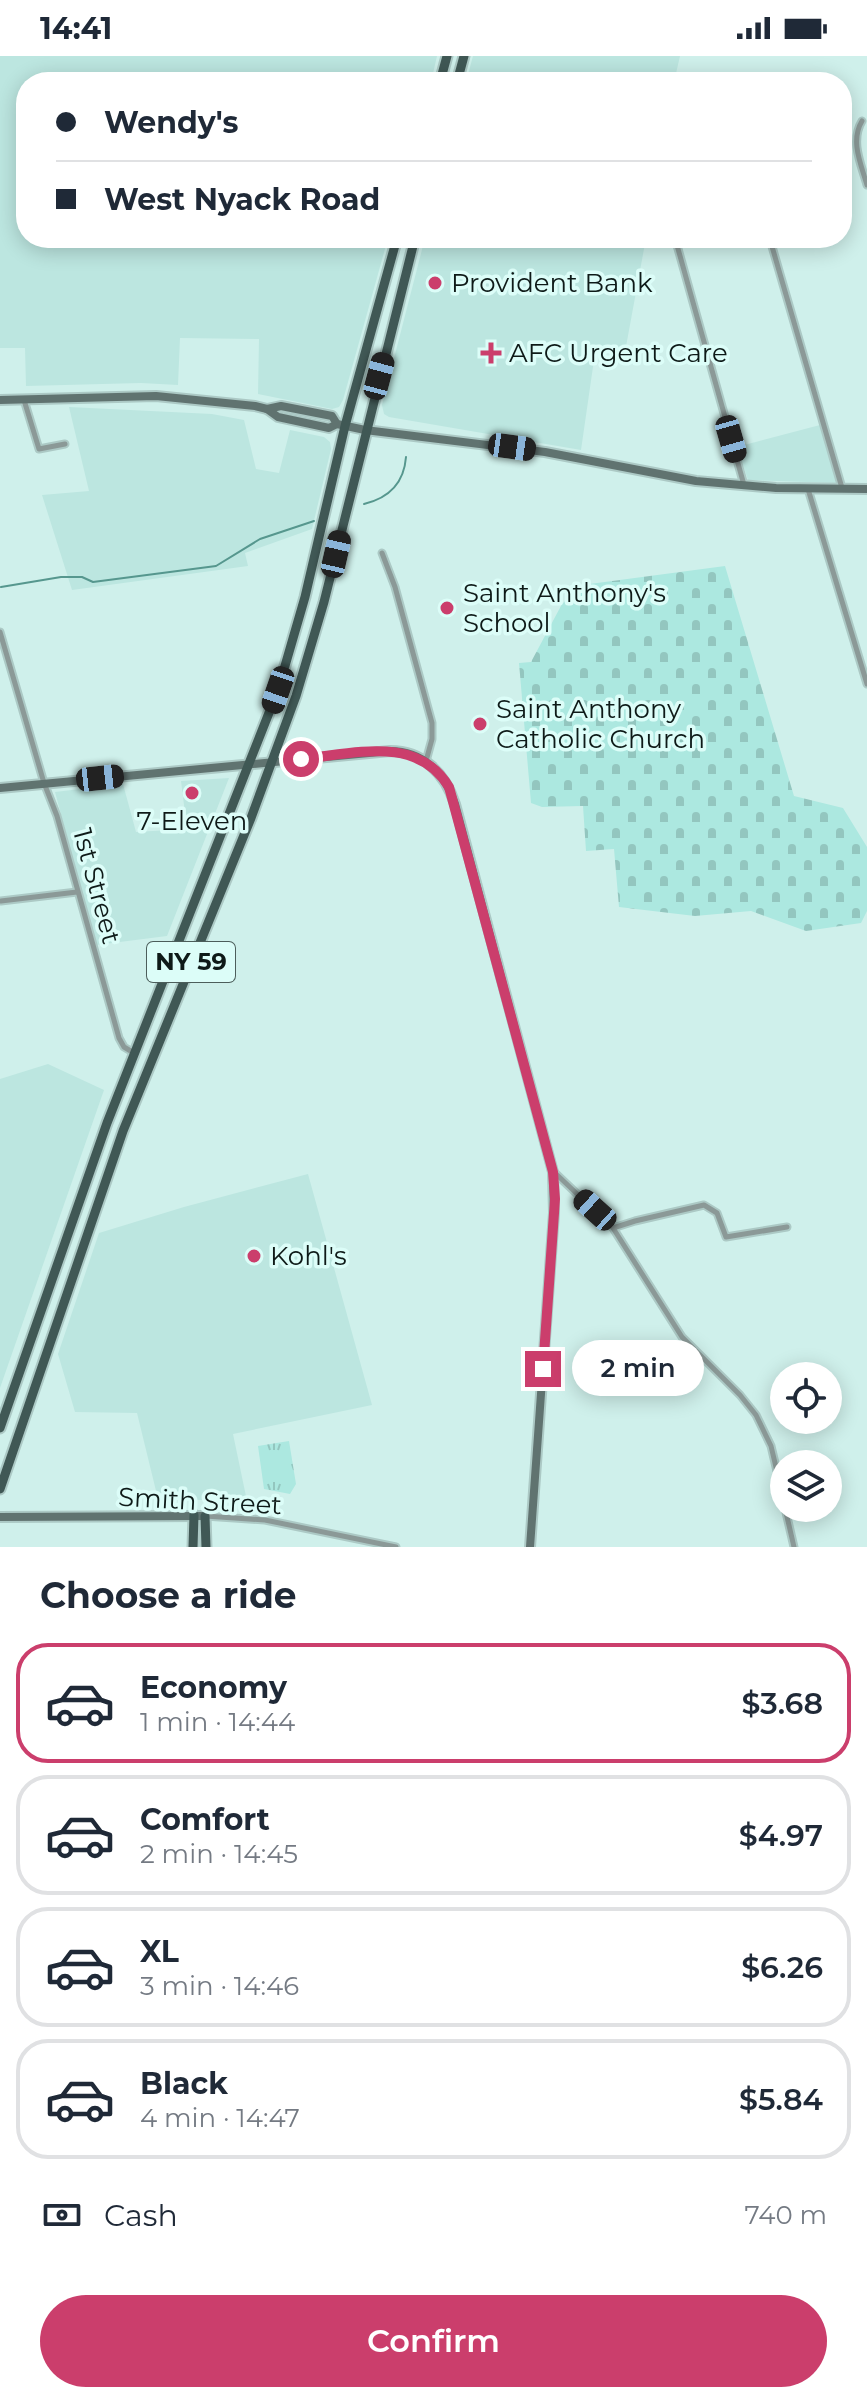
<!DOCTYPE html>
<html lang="en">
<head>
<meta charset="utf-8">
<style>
	:root { --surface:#fff; --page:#f6f6f7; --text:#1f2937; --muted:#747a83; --line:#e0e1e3; --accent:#cb3e6c }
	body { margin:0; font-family:Montserrat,sans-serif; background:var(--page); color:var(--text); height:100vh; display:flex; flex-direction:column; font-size:30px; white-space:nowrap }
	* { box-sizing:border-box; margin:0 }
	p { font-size:26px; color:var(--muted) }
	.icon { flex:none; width:44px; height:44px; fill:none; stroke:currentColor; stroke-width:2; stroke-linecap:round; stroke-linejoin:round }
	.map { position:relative; height:1491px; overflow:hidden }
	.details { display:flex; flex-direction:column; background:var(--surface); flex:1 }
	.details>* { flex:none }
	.top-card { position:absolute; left:16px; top:16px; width:836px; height:176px; border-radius:32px; box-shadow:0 4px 20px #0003; display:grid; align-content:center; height:176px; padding:0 40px; background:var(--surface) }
	.tools { position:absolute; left:770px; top:1306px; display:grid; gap:16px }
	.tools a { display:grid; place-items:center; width:72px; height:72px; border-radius:50%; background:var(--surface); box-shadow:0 4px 20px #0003; font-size:40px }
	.end { position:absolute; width:36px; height:36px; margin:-18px; border:10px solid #cb3e6c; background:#fff; box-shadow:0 0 0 4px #fff }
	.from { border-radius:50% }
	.bubble { position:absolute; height:56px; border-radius:28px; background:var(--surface); box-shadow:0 4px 20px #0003; font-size:26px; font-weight:600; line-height:56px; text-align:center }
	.car { position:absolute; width:24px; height:48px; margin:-24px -12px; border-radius:10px; box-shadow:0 0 6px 2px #0007; background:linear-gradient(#222 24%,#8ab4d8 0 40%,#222 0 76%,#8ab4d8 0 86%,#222 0) }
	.top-card b { display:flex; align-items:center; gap:28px; height:76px; font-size:30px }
	.top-card b+b { border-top:2px solid var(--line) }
	.top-card i { width:20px; height:20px; background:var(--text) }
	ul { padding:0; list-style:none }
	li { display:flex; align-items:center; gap:24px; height:120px; margin:0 16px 12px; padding:0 24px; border:4px solid var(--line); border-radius:32px }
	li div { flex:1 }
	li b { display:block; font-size:30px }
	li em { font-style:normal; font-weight:600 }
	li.on { border-color:var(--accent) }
	li>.icon { width:72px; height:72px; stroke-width:1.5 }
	h2 { padding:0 40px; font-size:36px; line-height:96px }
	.pay { display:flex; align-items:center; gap:20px; height:88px; padding:0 40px; font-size:30px }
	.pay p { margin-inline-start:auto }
	.action { display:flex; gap:16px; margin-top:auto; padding:16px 40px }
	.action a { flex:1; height:92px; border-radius:48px; background:var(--accent); color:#fff; font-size:32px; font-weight:600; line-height:92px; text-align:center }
	.status { display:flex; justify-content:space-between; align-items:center; height:56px; padding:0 40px; background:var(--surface); direction:ltr }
	.status svg { height:22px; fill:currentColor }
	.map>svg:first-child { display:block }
	.built { fill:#bce6e0 }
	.cemetery { fill:url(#cemetery-stones) }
	.park { fill:url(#park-tufts) }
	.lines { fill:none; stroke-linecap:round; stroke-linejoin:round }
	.stream { stroke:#56978e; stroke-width:2 }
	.street-casing { stroke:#acc9c5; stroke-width:9 }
	.secondary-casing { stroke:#acc9c5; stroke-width:12 }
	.primary-casing { stroke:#acc9c5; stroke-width:13 }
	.street { stroke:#8b9997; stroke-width:5 }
	.secondary { stroke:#607370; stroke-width:8 }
	.primary { stroke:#405855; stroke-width:9 }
	.route { stroke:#cb3e6c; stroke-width:10 }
	.poi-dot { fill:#cb3e6c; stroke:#dcfdf8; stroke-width:3 }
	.labels { text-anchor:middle; stroke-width:7; stroke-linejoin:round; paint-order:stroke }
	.shield { fill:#dcfdf8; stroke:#4c5e5b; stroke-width:2 }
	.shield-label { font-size:24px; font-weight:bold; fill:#0e1a18 }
	.poi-label { font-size:26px; fill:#0e1a18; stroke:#dcfdf8; text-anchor:start }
	.street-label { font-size:26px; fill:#0e1a18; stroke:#dcfdf8 }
</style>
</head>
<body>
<div class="status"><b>14:41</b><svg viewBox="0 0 49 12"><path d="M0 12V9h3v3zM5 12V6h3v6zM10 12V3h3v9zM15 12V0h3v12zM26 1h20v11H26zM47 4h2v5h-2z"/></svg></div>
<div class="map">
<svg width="867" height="1491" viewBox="0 0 867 1491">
	<defs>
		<pattern id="cemetery-stones" width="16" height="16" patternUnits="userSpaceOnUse" patternTransform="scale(2)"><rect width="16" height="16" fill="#ace8e0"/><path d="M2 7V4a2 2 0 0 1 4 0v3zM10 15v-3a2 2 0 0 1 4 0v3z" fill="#93c6bf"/></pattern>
		<pattern id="park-tufts" width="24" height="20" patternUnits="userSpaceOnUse" patternTransform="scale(2)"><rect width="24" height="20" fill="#ace8e0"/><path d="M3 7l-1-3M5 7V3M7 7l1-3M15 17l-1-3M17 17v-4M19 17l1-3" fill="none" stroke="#93c6bf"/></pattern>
	</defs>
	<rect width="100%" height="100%" fill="#cff0eb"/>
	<g class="built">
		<path d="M0 0H437L431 26H26V182H388L343 344 339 351 332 353 258 338 259 283 180 282 178 329 141 327 26 330 25 292H0Z"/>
		<path d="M473 0H680L674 26H466Z"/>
		<path d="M425 182H646L625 296 596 290 581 394 389 361 384 358 382 349Z"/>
		<path d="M69 351 212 358 244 364 256 413 279 417 290 374 324 381 330 386 331 393 312 473 245 497 248 510 72 534 42 439 89 435Z"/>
		<path d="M820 369 837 427 748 424 737 391Z"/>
		<path d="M229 722 167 880 96 889 55 736 123 728 136 776 187 773 181 725Z"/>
		<path d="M48 1008 104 1034 0 1332V1023Z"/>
		<path d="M308 1118 372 1349 233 1378 247 1445 158 1443 137 1357 75 1356 58 1298 99 1177 184 1151Z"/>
	</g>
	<path class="cemetery" d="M725 510 794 740 843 752 867 791V855L861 867 806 875 751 855 695 860 619 851 614 793 586 795 583 750 542 751 531 747 519 607 531 606 562 548 582 529Z"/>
	<path class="park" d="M289 1385 296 1428 290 1438 264 1433 258 1390Z"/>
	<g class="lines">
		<g class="stream">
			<path d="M364 448C389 442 404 427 406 401"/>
			<path d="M1 531 61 521H82L93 526 216 510 260 483 314 465"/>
		</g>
		<g class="street-casing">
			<g id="street">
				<path d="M862 65C850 85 861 108 867 129"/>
				<path d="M675 182 744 429"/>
				<path d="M771 187 842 432"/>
				<path d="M24 344 39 393 65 388"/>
				<path d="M808 433 867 628"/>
				<path d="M382 497 395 531 432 667V683L426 705"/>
				<path d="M0 576 44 727 57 760 119 982 124 991 134 997"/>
				<path d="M1 845 77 836"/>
				<path d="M554 1116 613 1172 682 1281 740 1339 756 1359 771 1390 784 1445"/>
				<path d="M613 1172 635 1165 704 1149 717 1157 726 1181 787 1171"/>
				<path d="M785 1452 794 1491"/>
				<path d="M205 1460 265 1464 396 1491"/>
			</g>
		</g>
		<g class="secondary-casing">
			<g id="secondary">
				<path d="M0 344 156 340 255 350 267 353 278 361 329 372 337 368"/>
				<path d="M267 353 281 350 332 360 337 368 365 374 545 396 696 425 776 432 867 433"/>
				<path d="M0 732 390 695C423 695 445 717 455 748L553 1116 554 1157 530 1491"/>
				<path d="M0 1461 205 1460"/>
			</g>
		</g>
		<g class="primary-casing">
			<g id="primary">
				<path d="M440 26 447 0"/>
				<path d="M457 26 464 0"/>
				<path d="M0 1372 107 1067 278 634 305 541 345 370 397 182"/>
				<path d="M0 1433 123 1075 251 762 296 640 324 546 415 182"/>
				<path d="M205 1460 206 1491"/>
				<path d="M193 1491 194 1459"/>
			</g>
		</g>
		<use href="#street" class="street"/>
		<use href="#secondary" class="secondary"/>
		<use href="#primary" class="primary"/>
	</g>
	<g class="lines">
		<path class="route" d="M301 703C353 698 417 678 449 731L553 1116 555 1143 543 1313"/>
	</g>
	<g class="poi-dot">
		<circle cx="435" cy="227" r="8"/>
		<path d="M487 285h8v8h8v8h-8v8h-8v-8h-8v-8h8z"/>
		<circle cx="447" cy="552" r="8"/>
		<circle cx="480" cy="668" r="8"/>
		<circle cx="192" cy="737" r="8"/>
		<circle cx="254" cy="1200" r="8"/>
	</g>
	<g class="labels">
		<rect class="shield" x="147" y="886" width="88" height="40" rx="6"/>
		<g class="shield-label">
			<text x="191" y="914">NY 59</text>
		</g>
		<g class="poi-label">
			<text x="451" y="236">Provident Bank</text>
			<text x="509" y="306">AFC Urgent Care</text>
			<text x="463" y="546">Saint Anthony's<tspan x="463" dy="30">School</tspan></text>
			<text x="496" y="662">Saint Anthony<tspan x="496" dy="30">Catholic Church</tspan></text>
			<text x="192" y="774" text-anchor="middle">7-Eleven</text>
			<text x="270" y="1209">Kohl's</text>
		</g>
		<g class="street-label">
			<text transform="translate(97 830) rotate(75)" y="9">1st Street</text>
			<text transform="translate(200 1445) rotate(3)" y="9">Smith Street</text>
		</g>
	</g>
</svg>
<div class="tools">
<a><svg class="icon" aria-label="locate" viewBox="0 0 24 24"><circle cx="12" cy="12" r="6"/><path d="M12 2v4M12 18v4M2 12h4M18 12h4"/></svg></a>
<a><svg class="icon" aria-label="layers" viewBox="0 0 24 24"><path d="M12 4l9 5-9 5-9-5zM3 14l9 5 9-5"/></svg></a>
</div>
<i class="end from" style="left:301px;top:703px"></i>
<i class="end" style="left:543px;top:1313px"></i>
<div class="bubble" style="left:572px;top:1284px;width:132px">2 min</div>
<i class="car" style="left:379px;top:320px;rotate:15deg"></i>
<i class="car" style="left:731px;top:383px;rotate:164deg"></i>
<i class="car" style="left:512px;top:391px;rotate:98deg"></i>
<i class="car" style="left:336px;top:498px;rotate:13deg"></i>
<i class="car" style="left:278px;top:634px;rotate:199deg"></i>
<i class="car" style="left:100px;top:722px;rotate:84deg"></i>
<i class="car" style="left:595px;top:1154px;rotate:312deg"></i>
<div class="top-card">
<b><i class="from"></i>Wendy's</b>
<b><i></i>West Nyack Road</b>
</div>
</div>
<section class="details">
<h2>Choose a ride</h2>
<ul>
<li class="on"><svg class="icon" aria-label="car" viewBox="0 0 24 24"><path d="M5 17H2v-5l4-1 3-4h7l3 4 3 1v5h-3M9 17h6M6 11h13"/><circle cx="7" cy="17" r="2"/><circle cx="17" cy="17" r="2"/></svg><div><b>Economy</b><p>1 min · 14:44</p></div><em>$3.68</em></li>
<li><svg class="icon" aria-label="car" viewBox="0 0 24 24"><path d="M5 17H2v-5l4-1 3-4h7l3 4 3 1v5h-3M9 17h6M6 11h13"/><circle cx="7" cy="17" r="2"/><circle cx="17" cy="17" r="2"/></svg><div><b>Comfort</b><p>2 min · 14:45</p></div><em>$4.97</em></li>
<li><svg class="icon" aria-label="car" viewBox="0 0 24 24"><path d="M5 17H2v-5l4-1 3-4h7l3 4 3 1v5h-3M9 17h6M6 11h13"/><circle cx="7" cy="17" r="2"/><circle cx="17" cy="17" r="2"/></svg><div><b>XL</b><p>3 min · 14:46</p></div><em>$6.26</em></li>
<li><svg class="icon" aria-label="car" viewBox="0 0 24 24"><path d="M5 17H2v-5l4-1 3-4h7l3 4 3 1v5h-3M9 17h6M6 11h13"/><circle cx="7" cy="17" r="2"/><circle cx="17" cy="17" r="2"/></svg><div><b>Black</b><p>4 min · 14:47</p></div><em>$5.84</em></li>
</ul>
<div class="pay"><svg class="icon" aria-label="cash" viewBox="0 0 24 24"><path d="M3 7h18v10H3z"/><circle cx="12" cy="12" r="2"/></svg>Cash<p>740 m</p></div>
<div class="action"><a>Confirm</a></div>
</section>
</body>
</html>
